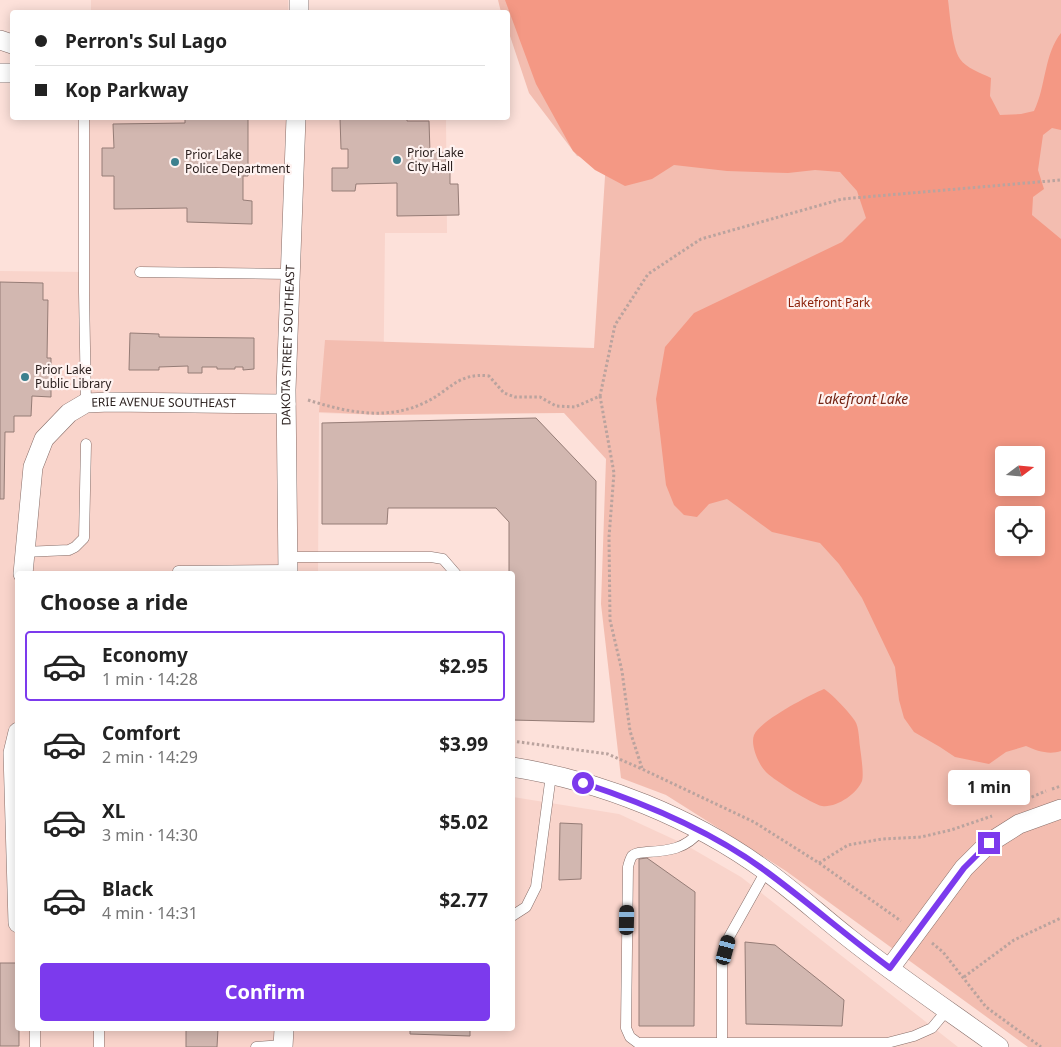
<!DOCTYPE html>
<html lang="en">
<head>
<meta charset="utf-8">
<style>
	:root { --surface:#fff; --page:#f6f6f6; --text:#222; --muted:#767676; --line:#e0e0e0; --accent:#7c3aed }
	body { margin:0; font-family:"Noto Sans",sans-serif; background:var(--page); color:var(--text); height:100vh; display:flex; flex-direction:column; font-size:19px; white-space:nowrap }
	* { box-sizing:border-box; margin:0 }
	p { font-size:16px; color:var(--muted) }
	.icon { flex:none; width:28px; height:28px; fill:none; stroke:currentColor; stroke-width:2; stroke-linecap:round; stroke-linejoin:round }
	.map { position:relative; flex:1; overflow:hidden }
	.side { position:absolute; left:15px; top:571px; width:500px; height:460px; display:flex; flex-direction:column; background:var(--surface); border-radius:5px; box-shadow:0 2px 12px #0003 }
	.side>* { flex:none }
	.banner { position:absolute; left:10px; top:10px; width:500px; height:110px; border-radius:5px; box-shadow:0 2px 12px #0003; display:grid; align-content:center; height:110px; padding:0 25px; background:var(--surface) }
	.needle { width:32px; rotate:74deg }
	.controls { position:absolute; left:995px; top:446px; display:grid; gap:10px }
	.controls a { display:grid; place-items:center; width:50px; height:50px; border-radius:5px; background:var(--surface); box-shadow:0 2px 12px #0003; font-size:25px }
	.end { position:absolute; width:22px; height:22px; margin:-11px; border:6px solid #7c3aed; background:#fff; box-shadow:0 0 0 2px #fff }
	.from { border-radius:50% }
	.bubble { position:absolute; height:35px; border-radius:5px; background:var(--surface); box-shadow:0 2px 12px #0003; font-size:16px; font-weight:700; line-height:35px; text-align:center }
	.car { position:absolute; width:15px; height:30px; margin:-15px -8px; border-radius:6px; box-shadow:0 0 4px 1px #0007; background:linear-gradient(#222 24%,#8ab4d8 0 40%,#222 0 76%,#8ab4d8 0 86%,#222 0) }
	.banner b { display:flex; align-items:center; gap:18px; height:48px; font-size:19px }
	.banner b+b { border-top:1px solid var(--line) }
	.banner i { width:12px; height:12px; background:var(--text) }
	ul { padding:0; list-style:none }
	li { display:flex; align-items:center; gap:15px; height:70px; margin:0 10px 8px; padding:0 15px; border:2px solid transparent; border-radius:5px }
	li div { flex:1 }
	li b { display:block; font-size:19px }
	li em { font-style:normal; font-weight:700 }
	li.on { border-color:var(--accent) }
	li>.icon { width:45px; height:45px; stroke-width:1.5 }
	h2 { padding:0 25px; font-size:22px; line-height:60px }
	.button { display:flex; gap:10px; margin-top:auto; padding:10px 25px }
	.button a { flex:1; height:58px; border-radius:5px; background:var(--accent); color:#fff; font-size:20px; font-weight:700; line-height:58px; text-align:center }
	.map>svg:first-child { display:block }
	.built { fill:#f9d4cb }
	.green { fill:#f3bdb0; fill-rule:evenodd }
	.water { fill:#f49884; fill-rule:evenodd }
	.building { fill:#d2b7b0; stroke:#957c76 }
	.lines { fill:none; stroke-linecap:round; stroke-linejoin:round }
	.service-casing { stroke:#866d68; stroke-width:11 }
	.minor-casing { stroke:#866d68; stroke-width:20 }
	.path { stroke:#baa39e; stroke-width:3; stroke-dasharray:2.5 2.5; stroke-linecap:butt }
	.service { stroke:#fff; stroke-width:10 }
	.minor { stroke:#fff; stroke-width:19 }
	.route { stroke:#7c3aed; stroke-width:6 }
	.poi-dot { fill:#3c808e; stroke:#fef2f0; stroke-width:2 }
	.labels { text-anchor:middle; stroke-width:4.5; stroke-linejoin:round; paint-order:stroke }
	.poi-label { font-size:12px; fill:#281d1b; stroke:#fef2f0; text-anchor:start }
	.park-label { font-size:12px; fill:#8d230c; stroke:#fef2f0 }
	.street-label { font-size:12px; fill:#281d1b; stroke:#fef2f0 }
	.water-label { font-size:14px; font-style:italic; fill:#752414; stroke:#fef2f0 }
</style>
</head>
<body>
<div class="map">
<svg width="1061" height="1047" viewBox="0 0 1061 1047">
	<rect width="100%" height="100%" fill="#fde1da"/>
	<g class="built">
		<rect x="91" y="0" width="197" height="12"/>
		<path d="M88 118H446L447 233H385L383 415 319 413 318 574H18V1029H512L513 797 619 814 684 844 741 877 958 1047H0V271L85 272Z"/>
	</g>
	<path class="green" d="M498 0H1061V1047H1028L786 871 666 795 621 778 601 604 606 459 564 413 383 415 319 412 325 340 594 348 606 161 577 156 529 93 508 30V12H501ZM1004 455H1036V488H1004ZM1004 515H1036V548H1004Z"/>
	<g class="water">
		<path d="M505 0H948C950 15 952 47 960 59 966 68 981 73 991 78L990 96 1000 115 1021 114 1034 111C1046 87 1044 54 1061 33V130L1052 128 1043 135 1038 170 1044 189 1033 197 1032 215 1061 239V751C1049 755 1037 751 1026 746L1006 752 989 764 955 757 940 747 914 732 904 718 899 700 895 667 862 598 839 564 820 543 772 532 727 499 709 504 697 517 684 515 674 505 666 485 656 399 665 347 694 313 842 242 866 218 857 191 840 172 815 170 788 173 727 171 674 165 652 179 625 186 595 170 573 151 536 84ZM1004 455H1036V488H1004ZM1004 515H1036V548H1004Z"/>
		<path d="M824 689C830 692 851 714 855 721 859 727 859 740 860 747 861 755 864 774 862 781 857 794 836 808 822 806 812 804 774 780 767 773 759 766 750 745 754 735 761 720 808 696 824 689Z"/>
	</g>
	<g class="building">
		<path d="M185 118H248V176H243V200L252 201V224L187 222V208L114 209V176H102V148H114L113 124 185 123Z"/>
		<path d="M340 118H407V121H429L430 153 446 152V170H450V184H458L459 215 397 216V183L356 184 355 191H332V168H348V149H341Z"/>
		<path d="M0 282 43 283V300H48L47 358H51V397L32 396 31 416H14V432H5L4 499H0Z"/>
		<path d="M130 333 159 334V337L254 338V369L243 370V367H235V369H217V367H202V373H188V366L159 367V370H129Z"/>
		<path d="M536 418 596 481 594 722 512 720V574H509V522L496 508H388L387 524H322V423Z"/>
		<path d="M560 823 582 824 581 879 559 880Z"/>
		<path d="M647 858 695 892 694 1026H639V859Z"/>
		<path d="M745 942 775 945 844 1000 842 1026 746 1024Z"/>
		<path d="M0 963H18V1029H19V1046H0Z"/>
		<path d="M186 1029H218L217 1047H186Z"/>
		<path d="M410 1029H470V1036L410 1034Z"/>
	</g>
	<g class="lines">
		<g class="service-casing">
			<g id="service">
				<path d="M84 118V292L86 403"/>
				<path d="M140 272 290 274"/>
				<path d="M24 552 69 550 75 547 84 538 86 444"/>
				<path d="M287 557H431L443 559 456 574"/>
				<path d="M178 574V571L288 570"/>
				<path d="M700 831C686 849 668 851 647 852 642 853 636 852 632 856 630 859 629 863 628 867L626 1028 630 1037 638 1043H722V963L729 937 766 871"/>
				<path d="M512 916 526 907 536 887 551 775"/>
				<path d="M722 1043H887L914 1036 932 1028 947 1010"/>
				<path d="M35 1047V1029"/>
				<path d="M99 1047V1029"/>
				<path d="M256 1047 283 1045"/>
			</g>
		</g>
		<g class="minor-casing">
			<g id="minor">
				<path d="M299 12V0"/>
				<path d="M0 40 12 44"/>
				<path d="M0 73H12"/>
				<path id="s1" d="M23 574 33 467 44 439 69 413 86 403 110 402 286 404"/>
				<path id="s2" d="M288 574 286 390 296 118"/>
				<path d="M18 732 13 753 18 923"/>
				<path d="M512 767C602 781 693 818 766 871 795 892 821 916 849 938 897 976 949 1011 999 1047"/>
				<path d="M890 968 964 868 989 843 1019 824 1061 809"/>
				<path d="M283 1047 284 1029"/>
			</g>
		</g>
		<g class="path">
			<path d="M600 396 614 473 609 537 610 620 622 671 630 731 642 768"/>
			<path d="M308 400C346 412 386 421 424 403 449 392 457 372 489 376L504 393 515 397H540L556 406 575 407 600 396 615 325 648 274 701 239 842 199 1061 180"/>
			<path d="M512 741 608 754 642 769 754 822 819 863 901 921"/>
			<path d="M1052 789 1061 786"/>
			<path d="M1027 799 1046 791"/>
			<path d="M819 863 848 845 882 839 921 837 951 830 992 816"/>
			<path d="M932 943 943 952 986 1007 1041 1047"/>
			<path d="M964 977 1014 940 1061 918"/>
		</g>
		<use href="#service" class="service"/>
		<use href="#minor" class="minor"/>
	</g>
	<g class="lines">
		<path class="route" d="M583 783C647 804 712 831 767 872 809 903 848 937 890 968L964 868 989 843"/>
	</g>
	<g class="poi-dot">
		<circle cx="397" cy="160" r="5"/>
		<circle cx="175" cy="162" r="5"/>
		<circle cx="25" cy="377" r="5"/>
	</g>
	<g class="labels">
		<g class="poi-label">
			<text x="407" y="157">Prior Lake<tspan x="407" dy="14">City Hall</tspan></text>
			<text x="185" y="159">Prior Lake<tspan x="185" dy="14">Police Department</tspan></text>
			<text x="35" y="374">Prior Lake<tspan x="35" dy="14">Public Library</tspan></text>
		</g>
		<g class="park-label">
			<text x="829" y="307">Lakefront Park</text>
		</g>
		<g class="street-label">
			<text dy="4" stroke="none"><textPath href="#s2" startOffset="229">DAKOTA STREET SOUTHEAST</textPath></text>
			<text dy="4" stroke="none"><textPath href="#s1" startOffset="271">ERIE AVENUE SOUTHEAST</textPath></text>
		</g>
		<g class="water-label">
			<text x="863" y="404">Lakefront Lake</text>
		</g>
	</g>
</svg>
<div class="controls">
<a><svg class="needle" viewBox="-14 -14 28 28"><path d="M0-13l5 13h-10z" fill="#e53935"/><path d="M0 13l5-13h-10z" fill="#767676"/></svg></a>
<a><svg class="icon" aria-label="locate" viewBox="0 0 24 24"><circle cx="12" cy="12" r="6"/><path d="M12 2v4M12 18v4M2 12h4M18 12h4"/></svg></a>
</div>
<i class="end from" style="left:583px;top:783px"></i>
<i class="end" style="left:989px;top:843px"></i>
<div class="bubble" style="left:948px;top:770px;width:82px">1 min</div>
<i class="car" style="left:627px;top:920px;rotate:1deg"></i>
<i class="car" style="left:726px;top:950px;rotate:15deg"></i>
<div class="banner">
<b><i class="from"></i>Perron's Sul Lago</b>
<b><i></i>Kop Parkway</b>
</div>
<section class="side">
<h2>Choose a ride</h2>
<ul>
<li class="on"><svg class="icon" aria-label="car" viewBox="0 0 24 24"><path d="M5 17H2v-5l4-1 3-4h7l3 4 3 1v5h-3M9 17h6M6 11h13"/><circle cx="7" cy="17" r="2"/><circle cx="17" cy="17" r="2"/></svg><div><b>Economy</b><p>1 min · 14:28</p></div><em>$2.95</em></li>
<li><svg class="icon" aria-label="car" viewBox="0 0 24 24"><path d="M5 17H2v-5l4-1 3-4h7l3 4 3 1v5h-3M9 17h6M6 11h13"/><circle cx="7" cy="17" r="2"/><circle cx="17" cy="17" r="2"/></svg><div><b>Comfort</b><p>2 min · 14:29</p></div><em>$3.99</em></li>
<li><svg class="icon" aria-label="car" viewBox="0 0 24 24"><path d="M5 17H2v-5l4-1 3-4h7l3 4 3 1v5h-3M9 17h6M6 11h13"/><circle cx="7" cy="17" r="2"/><circle cx="17" cy="17" r="2"/></svg><div><b>XL</b><p>3 min · 14:30</p></div><em>$5.02</em></li>
<li><svg class="icon" aria-label="car" viewBox="0 0 24 24"><path d="M5 17H2v-5l4-1 3-4h7l3 4 3 1v5h-3M9 17h6M6 11h13"/><circle cx="7" cy="17" r="2"/><circle cx="17" cy="17" r="2"/></svg><div><b>Black</b><p>4 min · 14:31</p></div><em>$2.77</em></li>
</ul>
<div class="button"><a>Confirm</a></div>
</section>
</div>
</body>
</html>
